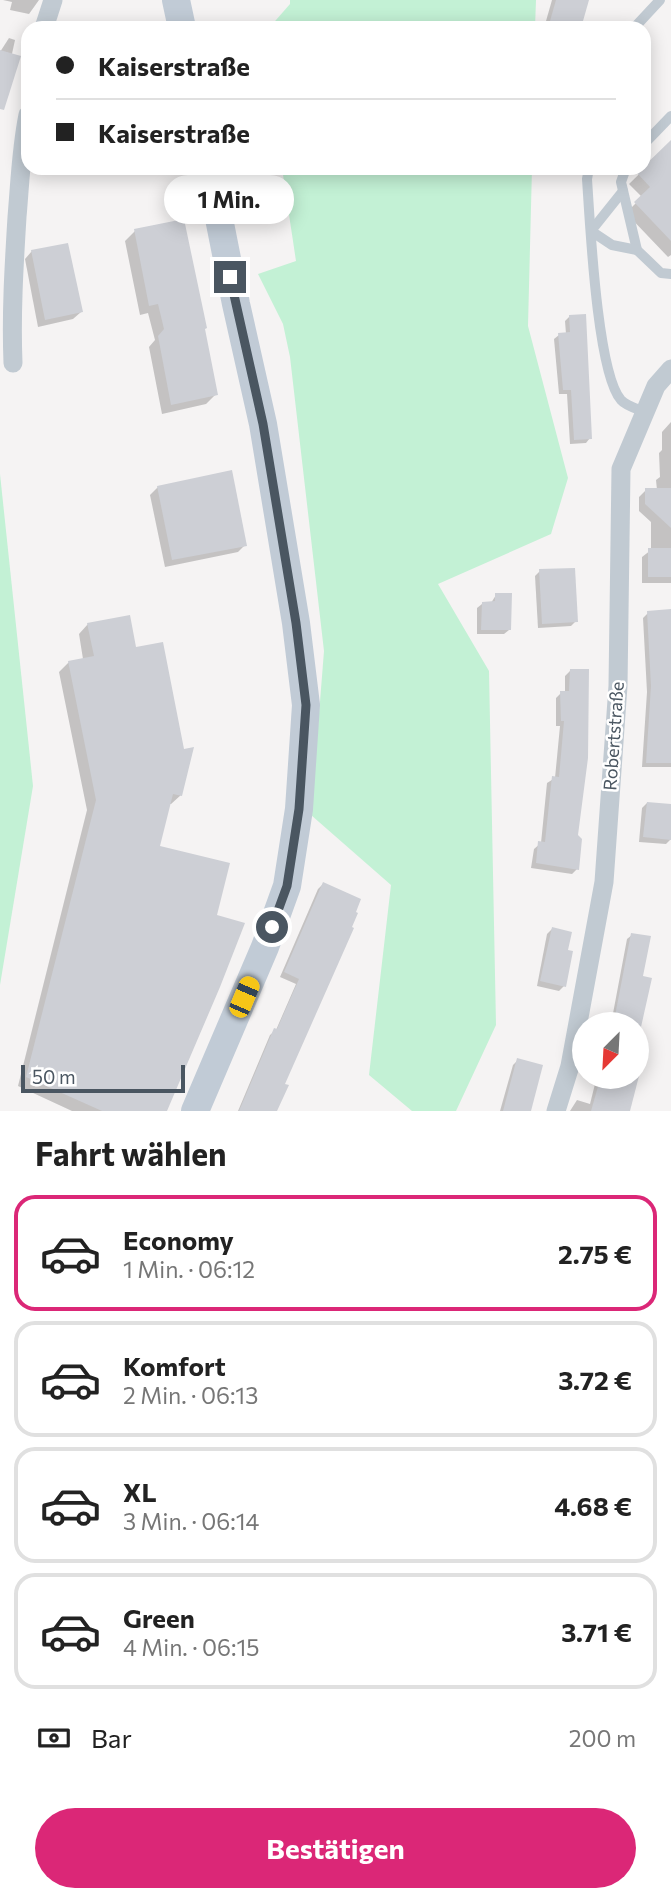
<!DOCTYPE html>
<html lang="de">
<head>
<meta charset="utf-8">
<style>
	:root { --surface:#fff; --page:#f2f2f2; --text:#222; --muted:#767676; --line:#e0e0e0; --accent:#db2777 }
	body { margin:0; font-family:Commissioner,sans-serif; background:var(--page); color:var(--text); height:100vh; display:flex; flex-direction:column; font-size:26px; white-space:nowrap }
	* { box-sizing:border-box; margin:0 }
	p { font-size:23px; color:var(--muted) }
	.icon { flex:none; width:38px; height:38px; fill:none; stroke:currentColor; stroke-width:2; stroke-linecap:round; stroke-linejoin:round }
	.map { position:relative; height:1111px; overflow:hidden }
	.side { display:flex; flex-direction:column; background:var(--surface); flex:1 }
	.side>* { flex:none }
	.hud { position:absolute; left:21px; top:21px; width:630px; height:154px; border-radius:21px; box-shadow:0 4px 18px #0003; display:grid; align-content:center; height:154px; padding:0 35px; background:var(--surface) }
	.needle { width:46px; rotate:204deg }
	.tools { position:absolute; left:572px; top:1012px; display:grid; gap:14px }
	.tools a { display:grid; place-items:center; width:77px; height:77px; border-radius:50%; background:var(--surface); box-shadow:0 4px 18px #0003; font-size:35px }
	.scale { position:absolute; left:21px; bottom:18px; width:164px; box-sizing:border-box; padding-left:7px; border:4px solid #4a5661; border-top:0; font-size:19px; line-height:24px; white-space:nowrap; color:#4a5661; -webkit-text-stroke:5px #fff; paint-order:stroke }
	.end { position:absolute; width:32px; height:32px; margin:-16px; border:9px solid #4a5661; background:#fff; box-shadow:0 0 0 4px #fff }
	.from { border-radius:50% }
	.bubble { position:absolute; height:49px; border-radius:24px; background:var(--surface); box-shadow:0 4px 18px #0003; font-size:23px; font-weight:700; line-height:49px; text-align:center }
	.car { position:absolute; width:21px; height:42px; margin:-21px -10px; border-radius:9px; box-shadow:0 0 5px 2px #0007; background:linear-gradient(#f5c518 24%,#345 0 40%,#f5c518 0 76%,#345 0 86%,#f5c518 0) }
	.hud b { display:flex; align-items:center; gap:24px; height:66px; font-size:26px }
	.hud b+b { border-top:2px solid var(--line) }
	.hud i { width:18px; height:18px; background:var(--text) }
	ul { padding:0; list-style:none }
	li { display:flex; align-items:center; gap:21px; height:116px; margin:0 14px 10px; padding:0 21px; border:4px solid var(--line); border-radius:21px }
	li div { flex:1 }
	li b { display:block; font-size:26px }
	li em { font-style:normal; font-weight:700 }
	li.current { border-color:var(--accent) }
	li>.icon { width:63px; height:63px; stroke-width:1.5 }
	h2 { padding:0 35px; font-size:32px; line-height:84px }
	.pay { display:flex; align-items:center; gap:18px; height:77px; padding:0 35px; font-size:26px }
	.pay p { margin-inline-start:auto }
	.action { display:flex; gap:14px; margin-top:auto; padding:14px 35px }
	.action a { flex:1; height:80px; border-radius:42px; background:var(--accent); color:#fff; font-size:28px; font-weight:700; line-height:80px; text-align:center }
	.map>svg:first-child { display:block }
	.green { fill:#c3f1d5 }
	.shadow { fill:#0003 }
	.building { fill:#cdcfd5 }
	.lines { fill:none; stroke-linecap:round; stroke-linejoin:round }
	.lane { stroke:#c1cad2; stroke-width:10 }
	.street { stroke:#c1cad2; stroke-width:19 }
	.secondary { stroke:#c1cbd6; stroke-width:28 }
	.route { stroke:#4a5661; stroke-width:9 }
	.labels { text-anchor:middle; stroke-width:5; stroke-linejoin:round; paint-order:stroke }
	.street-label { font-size:18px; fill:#4a5661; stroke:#fff }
</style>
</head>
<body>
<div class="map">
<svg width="671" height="1111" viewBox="0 0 671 1111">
	<rect width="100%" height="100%" fill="#f5f3f3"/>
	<g class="green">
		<path d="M290 0H536L535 28H269L290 4Z"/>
		<path d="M282 168H532L528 326 568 478 551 534 438 584 489 671 496 1025 456 1111H412L369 1075 391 885 311 815 324 651 290 357 283 324 258 274 296 261Z"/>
		<path d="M0 474 33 786 0 985Z"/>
	</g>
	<g class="shadow">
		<path d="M3 0H39L29 14 10 10 12 2Z"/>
		<path d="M552 0H587L579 28H544Z"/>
		<path d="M9 38 15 40 0 109V52Z"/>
		<path d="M671 143V255L668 257 626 213 642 197 629 184Z"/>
		<path d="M135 231 216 394 206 404 162 414 149 347 155 340 148 313 140 315 125 241Z"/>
		<path d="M32 251 81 312 73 319 38 327 25 259Z"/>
		<path d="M570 316 590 438 586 443 570 444 567 394H559L554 339 559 335 566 334 565 321Z"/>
		<path d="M671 422V583H642V557L651 550V522L639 511V497L646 490H657L656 480 660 477 659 453 662 450V432Z"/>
		<path d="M158 487 245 545 238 552 165 567 150 495Z"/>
		<path d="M540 571 576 621 571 626 538 628 535 576Z"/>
		<path d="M496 595 509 630 504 634H477V608L482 604 491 603Z"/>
		<path d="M648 613 671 616V767H642L647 692 643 618Z"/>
		<path d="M88 624 135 649 181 795 171 804H169L158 847 165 1111H72L18 1086 87 810 59 672 69 662 83 659 79 634Z"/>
		<path d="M570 671 577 869 572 874 531 868 534 849 541 843 547 783 555 778 560 726H556V698L561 693H565V676Z"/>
		<path d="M647 803 671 805V839L666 844 639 842 642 808Z"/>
		<path d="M323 884 354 913 272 1111H238L270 1035 276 1030 296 984 280 977 318 889Z"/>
		<path d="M552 929 566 952 564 986 559 991 537 986 547 934Z"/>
		<path d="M632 935 641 977 650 979 637 1037V1024H611L627 939Z"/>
		<path d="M637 1044 647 1046 629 1108 626 1111H570L577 1100 590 1104 597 1076H637Z"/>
		<path d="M518 1060 528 1111H500L513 1065Z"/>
	</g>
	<g class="building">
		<path d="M556 0H589L581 28H548Z"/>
		<path d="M0 50 21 56 4 110 0 109Z"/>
		<path d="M671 140V241L634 202 650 187 637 173Z"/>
		<path d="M184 219 207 328 205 329 218 395 171 405 158 336 164 329 158 304 149 306 134 229Z"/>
		<path d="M68 243 83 312 45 320 31 250Z"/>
		<path d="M586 314 592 439 574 440 571 390H563L558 333 570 332 569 315Z"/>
		<path d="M232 470 247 546 172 560 157 486Z"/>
		<path d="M645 488H671V528L645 504Z"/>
		<rect x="648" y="548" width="23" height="29"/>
		<path d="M575 568 578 622 542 624 539 569Z"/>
		<path d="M495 593H512L511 630H481L482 602 495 601Z"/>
		<path d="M671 609V763H646L651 686 647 611Z"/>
		<path d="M130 615 136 647 163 642 184 749 194 747 182 796 173 794 160 846 230 863 217 915 245 923 220 987 167 1111H102L26 1077 96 800 68 661 94 656 87 623Z"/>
		<path d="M570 669H589L588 758 578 835 582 839 579 870 536 863 538 841 545 842 552 776 559 777 564 721H561L560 691H569Z"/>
		<path d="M647 802 671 804V840L643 837Z"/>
		<path d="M323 882 361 899 356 912 358 913 352 927 354 928 285 1084 289 1085 277 1111H239L274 1028 277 1029 299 979 284 972Z"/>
		<path d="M552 927 572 932 568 950 573 951 566 987 540 981Z"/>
		<path d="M631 933 651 936 643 976 652 978 641 1027 637 1024 614 1021Z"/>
		<path d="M517 1058 543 1065 531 1111H503Z"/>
		<path d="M601 1076H639L630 1111H591Z"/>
	</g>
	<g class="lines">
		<g class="lane">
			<path d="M634 28 660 0"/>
			<path d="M644 144 671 116"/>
			<path d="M589 168 587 179C590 222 597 373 621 400 626 406 638 409 645 412"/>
			<path d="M626 168 621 182 637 250 661 273 671 274"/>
			<path d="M623 191 591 231 612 245 637 250"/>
		</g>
		<g class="street">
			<path d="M44 28 53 0"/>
			<path d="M13 363C11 314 14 266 17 217 20 183 21 149 28 115"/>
			<path d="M556 1111 570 1066 604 882 618 686 621 469 656 386 671 369"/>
		</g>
		<g class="secondary">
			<path d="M176 0 182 28"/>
			<path d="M195 1111 265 947 287 886 299 809 306 705 296 623 263 424 236 304 209 168"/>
		</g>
	</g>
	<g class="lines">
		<path class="route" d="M230 277 263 424 296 623 306 705 299 809 287 886 272 927"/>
	</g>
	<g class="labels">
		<g class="street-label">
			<text transform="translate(614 736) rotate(-86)" y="6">Robertstraße</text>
		</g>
	</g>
</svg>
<div class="tools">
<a><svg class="needle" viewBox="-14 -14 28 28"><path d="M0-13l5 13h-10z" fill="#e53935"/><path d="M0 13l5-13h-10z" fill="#767676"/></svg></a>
</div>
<div class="scale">50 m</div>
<i class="end from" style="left:272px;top:927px"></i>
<i class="end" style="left:230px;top:277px"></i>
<div class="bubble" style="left:164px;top:175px;width:130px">1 Min.</div>
<i class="car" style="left:244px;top:997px;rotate:23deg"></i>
<div class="hud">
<b><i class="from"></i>Kaiserstraße</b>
<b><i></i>Kaiserstraße</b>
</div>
</div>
<section class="side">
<h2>Fahrt wählen</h2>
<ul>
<li class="current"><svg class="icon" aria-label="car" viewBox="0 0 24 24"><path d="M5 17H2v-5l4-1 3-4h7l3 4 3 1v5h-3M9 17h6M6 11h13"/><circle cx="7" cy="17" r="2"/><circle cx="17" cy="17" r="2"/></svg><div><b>Economy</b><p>1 Min. · 06:12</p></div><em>2.75 €</em></li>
<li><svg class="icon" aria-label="car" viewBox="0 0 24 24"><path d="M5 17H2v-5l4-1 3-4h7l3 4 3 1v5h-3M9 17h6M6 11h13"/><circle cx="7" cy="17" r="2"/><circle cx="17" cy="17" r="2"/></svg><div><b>Komfort</b><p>2 Min. · 06:13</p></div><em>3.72 €</em></li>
<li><svg class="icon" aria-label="car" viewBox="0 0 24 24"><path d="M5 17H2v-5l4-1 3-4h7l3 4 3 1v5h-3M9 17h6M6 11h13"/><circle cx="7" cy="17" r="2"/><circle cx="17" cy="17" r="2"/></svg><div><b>XL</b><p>3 Min. · 06:14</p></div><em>4.68 €</em></li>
<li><svg class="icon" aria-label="car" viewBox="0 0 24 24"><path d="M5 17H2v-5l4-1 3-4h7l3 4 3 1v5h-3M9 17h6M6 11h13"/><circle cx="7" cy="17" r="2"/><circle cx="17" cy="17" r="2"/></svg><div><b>Green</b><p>4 Min. · 06:15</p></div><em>3.71 €</em></li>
</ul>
<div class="pay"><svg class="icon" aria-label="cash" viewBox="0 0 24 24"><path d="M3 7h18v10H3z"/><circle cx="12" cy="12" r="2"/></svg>Bar<p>200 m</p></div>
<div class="action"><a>Bestätigen</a></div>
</section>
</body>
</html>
